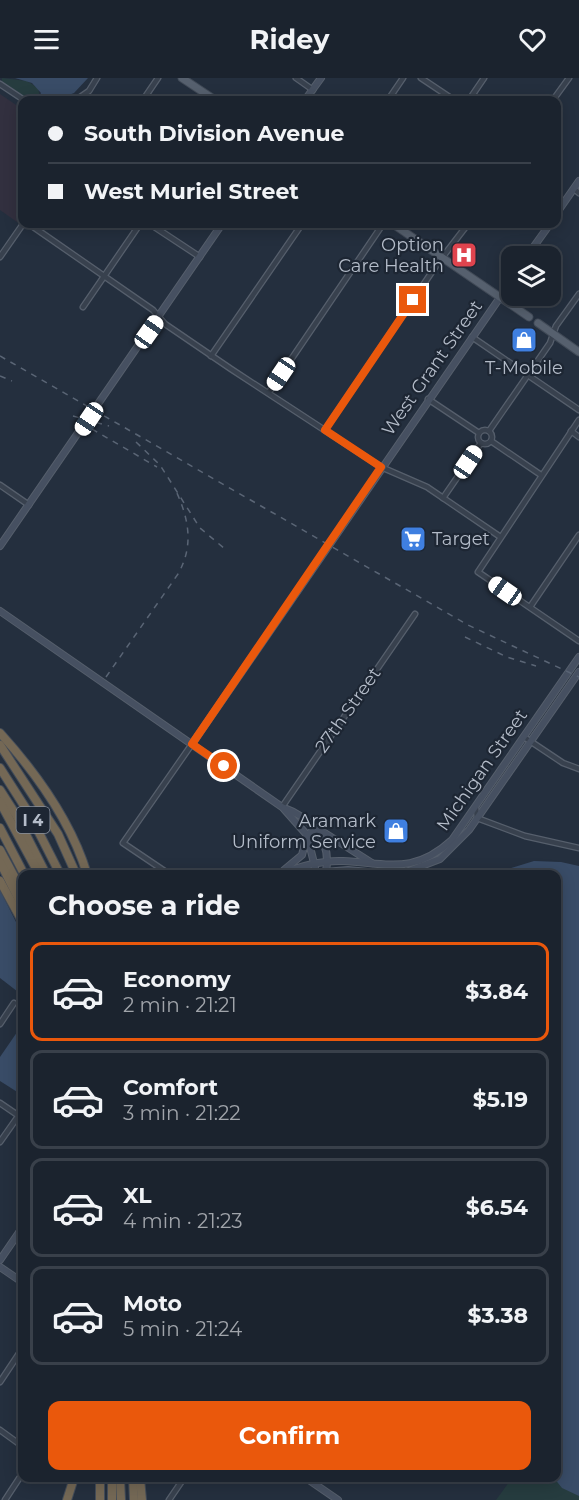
<!DOCTYPE html>
<html lang="en">
<head>
<meta charset="utf-8">
<style>
	:root { --surface:#1b232e; --page:#242b36; --text:#f1f3f6; --muted:#a0a4aa; --line:#39404a; --accent:#ea580c }
	body { margin:0; font-family:Montserrat,sans-serif; background:var(--page); color:var(--text); height:100vh; display:flex; flex-direction:column; font-size:22px; white-space:nowrap }
	* { box-sizing:border-box; margin:0 }
	p { font-size:20px; color:var(--muted) }
	.icon { flex:none; width:33px; height:33px; fill:none; stroke:currentColor; stroke-width:2; stroke-linecap:round; stroke-linejoin:round }
	.map { position:relative; flex:1; overflow:hidden }
	.drawer { position:absolute; left:18px; top:792px; width:543px; height:612px; display:flex; flex-direction:column; background:var(--surface); border-radius:12px; box-shadow:0 3px 15px #0003,0 0 0 2px var(--line) }
	.drawer>* { flex:none }
	.guide { position:absolute; left:18px; top:18px; width:543px; height:132px; border-radius:12px; box-shadow:0 3px 15px #0003,0 0 0 2px var(--line); display:grid; align-content:center; height:132px; padding:0 30px; background:var(--surface) }
	.buttons { position:absolute; left:501px; top:168px; display:grid; gap:12px }
	.buttons a { display:grid; place-items:center; width:60px; height:60px; border-radius:12px; background:var(--surface); box-shadow:0 3px 15px #0003,0 0 0 2px var(--line); font-size:30px }
	.end { position:absolute; width:27px; height:27px; margin:-14px; border:8px solid #ea580c; background:#fff; box-shadow:0 0 0 3px #fff }
	.from { border-radius:50% }
	.car { position:absolute; width:18px; height:36px; margin:-18px -9px; border-radius:8px; box-shadow:0 0 4px 2px #0007; background:linear-gradient(#fff 24%,#345 0 40%,#fff 0 76%,#345 0 86%,#fff 0) }
	.guide b { display:flex; align-items:center; gap:21px; height:57px; font-size:22px }
	.guide b+b { border-top:2px solid var(--line) }
	.guide i { width:15px; height:15px; background:var(--text) }
	ul { padding:0; list-style:none }
	li { display:flex; align-items:center; gap:18px; height:99px; margin:0 12px 9px; padding:0 18px; border:3px solid var(--line); border-radius:12px }
	li div { flex:1 }
	li b { display:block; font-size:22px }
	li em { font-style:normal; font-weight:700 }
	li.active { border-color:var(--accent) }
	li>.icon { width:54px; height:54px; stroke-width:1.5 }
	h2 { padding:0 30px; font-size:27px; line-height:72px }
	.button { display:flex; gap:12px; margin-top:auto; padding:12px 30px }
	.button a { flex:1; height:69px; border-radius:12px; background:var(--accent); color:#fff; font-size:24px; font-weight:700; line-height:69px; text-align:center }
	header { display:flex; justify-content:space-between; align-items:center; height:78px; padding:0 30px; background:var(--surface); font-size:27px; font-weight:700 }
	.map>svg:first-child { display:block }
	.medical { fill:#32303f }
	.green { fill:#263c3f }
	.water { fill:#394c67 }
	.lines { fill:none; stroke-linecap:round; stroke-linejoin:round }
	.street-casing { stroke:#565f6c; stroke-width:7 }
	.secondary-casing { stroke:#565f6c; stroke-width:8 }
	.primary-casing { stroke:#414a57; stroke-width:9 }
	.highway-casing { stroke:#434c59; stroke-width:10 }
	.street { stroke:#38414e; stroke-width:4.5 }
	.secondary { stroke:#465061; stroke-width:6 }
	.primary { stroke:#56606e; stroke-width:7 }
	.highway { stroke:#746855; stroke-width:8 }
	.rail { stroke:#5a6575; stroke-width:1.5; stroke-dasharray:6 6; stroke-linecap:butt }
	.route { stroke:#ea580c; stroke-width:8 }
	.labels { text-anchor:middle; stroke-width:4.5; stroke-linejoin:round; paint-order:stroke }
	.shield { fill:#1d2633; stroke:#878f9c; stroke-width:1.5 }
	.shield-label { font-size:16px; font-weight:bold; fill:#b4bcc9 }
	.poi-label { font-size:18px; fill:#b4bcc9; stroke:#1d2633; text-anchor:end }
	.street-label { font-size:18px; fill:#b4bcc9; stroke:#1d2633 }
</style>
</head>
<body>
<header><svg class="icon" aria-label="menu" viewBox="0 0 24 24"><path d="M4 6h16M4 12h16M4 18h16"/></svg>Ridey<svg class="icon" aria-label="heart" viewBox="0 0 24 24"><path d="M12 20l-8-8c-3-5 5-10 8-4 3-6 11-1 8 4z"/></svg></header>
<div class="map">
<svg width="579" height="1422" viewBox="0 0 579 1422">
	<rect width="100%" height="100%" fill="#242f3e"/>
	<path class="medical" d="M0 16 22 31V136L17 144 0 132Z"/>
	<g class="green">
		<path d="M2 0 27 3 38 10 40 19 44 18 46 22 54 19 56 22H30L2 3Z"/>
		<path d="M579 1302V1422H496L512 1400H556Z"/>
	</g>
	<g class="water">
		<path d="M15 0H88L74 15 56 22 54 19 46 22 44 18 39 19 41 15 32 5Z"/>
		<path d="M534 783 561 784 579 788V1418L562 1410 554 1400H556V796H492Z"/>
		<path d="M0 812 22 856V917L0 900Z"/>
		<path d="M22 947V1017L0 1003V979Z"/>
	</g>
	<g class="lines">
		<g class="street-casing">
			<g id="street">
				<path d="M296 0 313 12"/>
				<path d="M421 0 454 22"/>
				<path d="M0 6 24 22"/>
				<path d="M76 22 89 13 97 0"/>
				<path d="M143 22 158 0"/>
				<path d="M388 22 403 0"/>
				<path d="M469 22 484 0"/>
				<path d="M553 22 569 0"/>
				<path d="M574 111 579 115"/>
				<path d="M29 146 153 232 165 246 231 291 381 389 427 409 499 458"/>
				<path d="M150 146 200 179"/>
				<path d="M0 179 23 146"/>
				<path d="M83 229 140 146"/>
				<path d="M472 259 579 332"/>
				<path d="M211 278 302 146"/>
				<path d="M269 314 383 146"/>
				<path d="M428 321 479 355"/>
				<path d="M579 342 478 494 579 563"/>
				<circle cx="485" cy="359" r="7"/>
				<path d="M325 352 438 185 468 146"/>
				<path d="M489 353 550 265 556 248 579 216"/>
				<path d="M571 353 579 359"/>
				<path d="M491 363 541 397"/>
				<path d="M0 407 29 427"/>
				<path d="M443 420 481 365"/>
				<path d="M530 529 579 457"/>
				<path d="M524 659 563 685 579 691"/>
				<path d="M282 729 415 536"/>
				<path d="M476 730 477 740 525 758 579 770"/>
				<path d="M169 796 123 765 192 666"/>
				<path d="M0 946 14 925"/>
				<path d="M0 1025 22 1040"/>
				<path d="M0 1064 19 1037"/>
				<path d="M0 1304 22 1271"/>
				<path d="M0 1352 22 1368"/>
				<path d="M5 1422 22 1396"/>
				<path d="M169 1422 184 1400"/>
			</g>
		</g>
		<g class="secondary-casing">
			<g id="secondary">
				<path d="M305 22 321 0"/>
				<path d="M556 136 579 103"/>
				<path d="M527 178 550 146"/>
				<path d="M0 468 222 146"/>
				<path d="M0 533 282 729C310 739 332 761 326 793"/>
				<path d="M192 666 512 202"/>
				<path d="M284 731 307 757 315 789"/>
				<path d="M317 750 372 785"/>
				<path d="M284 792 302 777 307 757 317 750"/>
				<path d="M279 796C300 789 321 782 343 783 388 785 414 797 452 762L579 579"/>
				<path d="M301 796 348 792 388 796 406 794 440 781 469 752 579 594"/>
				<path d="M0 1182 22 1150"/>
				<path d="M0 1189 22 1204"/>
				<path d="M306 1400 338 1422"/>
			</g>
		</g>
		<g class="primary-casing">
			<g id="primary">
				<path d="M182 0 215 22"/>
				<path d="M393 146 529 239"/>
				<path d="M538 245 579 274"/>
			</g>
		</g>
		<g class="highway-casing">
			<g id="highway">
				<path d="M0 655C37 696 71 743 87 796"/>
				<path d="M0 667 58 756 76 796"/>
				<path d="M0 690 30 737 60 796"/>
				<path d="M0 712 16 737 46 796"/>
				<path d="M0 724 39 796"/>
				<path d="M0 750 24 796"/>
				<path d="M0 772 22 813"/>
				<path d="M0 784 22 828"/>
				<path d="M0 803 22 843"/>
				<path d="M112 1400V1422"/>
				<path d="M120 1400 121 1422"/>
				<path d="M133 1400 134 1422"/>
				<path d="M140 1400 142 1422"/>
				<path d="M67 1422 74 1400"/>
				<path d="M100 1422V1400"/>
			</g>
		</g>
		<use href="#street" class="street"/>
		<use href="#secondary" class="secondary"/>
		<use href="#primary" class="primary"/>
		<use href="#highway" class="highway"/>
		<g class="rail">
			<path d="M0 278 468 547 579 599"/>
			<path d="M0 298 12 303"/>
			<path d="M73 338 109 348"/>
			<path d="M92 351 157 389"/>
			<path d="M136 364 160 387 200 450 225 471"/>
			<path d="M465 559 507 579 536 588"/>
			<path d="M106 599 178 496C194 468 189 441 176 413"/>
		</g>
	</g>
	<g class="lines">
		<path class="route" d="M224 688 192 666 381 389 325 352 413 222"/>
	</g>
	<defs>
		<g id="hospital-square" transform="scale(1.35)"><rect x="-9" y="-9" width="18" height="18" rx="4" fill="#e0444e" stroke="#1d2633"/><path d="M-5-5h3v3.5h4V-5h3V5h-3V1.5h-4V5h-3Z" fill="#fff"/></g>
		<g id="shop-square" transform="scale(1.35)"><rect x="-9" y="-9" width="18" height="18" rx="4" fill="#3f7fe0" stroke="#1d2633"/><path d="M-5-2.5h2.3a2.7 3.5 0 0 1 5.4 0H5L5.5 6h-11ZM-1.5-2.5h3a1.5 2.3 0 0 0-3 0Z" fill="#fff"/></g>
		<g id="supermarket-square" transform="scale(1.35)"><rect x="-9" y="-9" width="18" height="18" rx="4" fill="#3f7fe0" stroke="#1d2633"/><path d="M-6-5.5h2.5l.6 2H6L4.5 2H-2.5L-4.4-4H-6ZM-1.5 3.2a1.3 1.3 0 1 0 .1 0ZM3 3.2a1.3 1.3 0 1 0 .1 0Z" fill="#fff"/></g>
	</defs>
	<g fill-rule="evenodd">
		<use href="#hospital-square" x="464" y="177"/>
		<use href="#shop-square" x="524" y="262"/>
		<use href="#supermarket-square" x="413" y="461"/>
		<use href="#shop-square" x="396" y="753"/>
	</g>
	<g class="labels">
		<rect class="shield" x="16.5" y="729" width="33" height="26" rx="4.5"/>
		<g class="shield-label">
			<text x="33" y="748">I 4</text>
		</g>
		<g class="poi-label">
			<text x="444" y="173">Option<tspan x="444" dy="21">Care Health</tspan></text>
			<text x="524" y="296" text-anchor="middle">T-Mobile</text>
			<text x="432" y="467" text-anchor="start">Target</text>
			<text x="376" y="749">Aramark<tspan x="376" dy="21">Uniform Service</tspan></text>
		</g>
		<g class="street-label">
			<text transform="translate(432 290) rotate(-55)" y="6">West Grant Street</text>
			<text transform="translate(348 632) rotate(-55)" y="6">27th Street</text>
			<text transform="translate(482 692) rotate(-55)" y="6">Michigan Street</text>
		</g>
	</g>
</svg>
<div class="buttons">
<a><svg class="icon" aria-label="layers" viewBox="0 0 24 24"><path d="M12 4l9 5-9 5-9-5zM3 14l9 5 9-5"/></svg></a>
</div>
<i class="end from" style="left:224px;top:688px"></i>
<i class="end" style="left:413px;top:222px"></i>
<i class="car" style="left:149px;top:254px;rotate:35deg"></i>
<i class="car" style="left:281px;top:296px;rotate:214deg"></i>
<i class="car" style="left:89px;top:341px;rotate:214deg"></i>
<i class="car" style="left:468px;top:384px;rotate:34deg"></i>
<i class="car" style="left:505px;top:513px;rotate:305deg"></i>
<div class="guide">
<b><i class="from"></i>South Division Avenue</b>
<b><i></i>West Muriel Street</b>
</div>
<section class="drawer">
<h2>Choose a ride</h2>
<ul>
<li class="active"><svg class="icon" aria-label="car" viewBox="0 0 24 24"><path d="M5 17H2v-5l4-1 3-4h7l3 4 3 1v5h-3M9 17h6M6 11h13"/><circle cx="7" cy="17" r="2"/><circle cx="17" cy="17" r="2"/></svg><div><b>Economy</b><p>2 min · 21:21</p></div><em>$3.84</em></li>
<li><svg class="icon" aria-label="car" viewBox="0 0 24 24"><path d="M5 17H2v-5l4-1 3-4h7l3 4 3 1v5h-3M9 17h6M6 11h13"/><circle cx="7" cy="17" r="2"/><circle cx="17" cy="17" r="2"/></svg><div><b>Comfort</b><p>3 min · 21:22</p></div><em>$5.19</em></li>
<li><svg class="icon" aria-label="car" viewBox="0 0 24 24"><path d="M5 17H2v-5l4-1 3-4h7l3 4 3 1v5h-3M9 17h6M6 11h13"/><circle cx="7" cy="17" r="2"/><circle cx="17" cy="17" r="2"/></svg><div><b>XL</b><p>4 min · 21:23</p></div><em>$6.54</em></li>
<li><svg class="icon" aria-label="car" viewBox="0 0 24 24"><path d="M5 17H2v-5l4-1 3-4h7l3 4 3 1v5h-3M9 17h6M6 11h13"/><circle cx="7" cy="17" r="2"/><circle cx="17" cy="17" r="2"/></svg><div><b>Moto</b><p>5 min · 21:24</p></div><em>$3.38</em></li>
</ul>
<div class="button"><a>Confirm</a></div>
</section>
</div>
</body>
</html>
